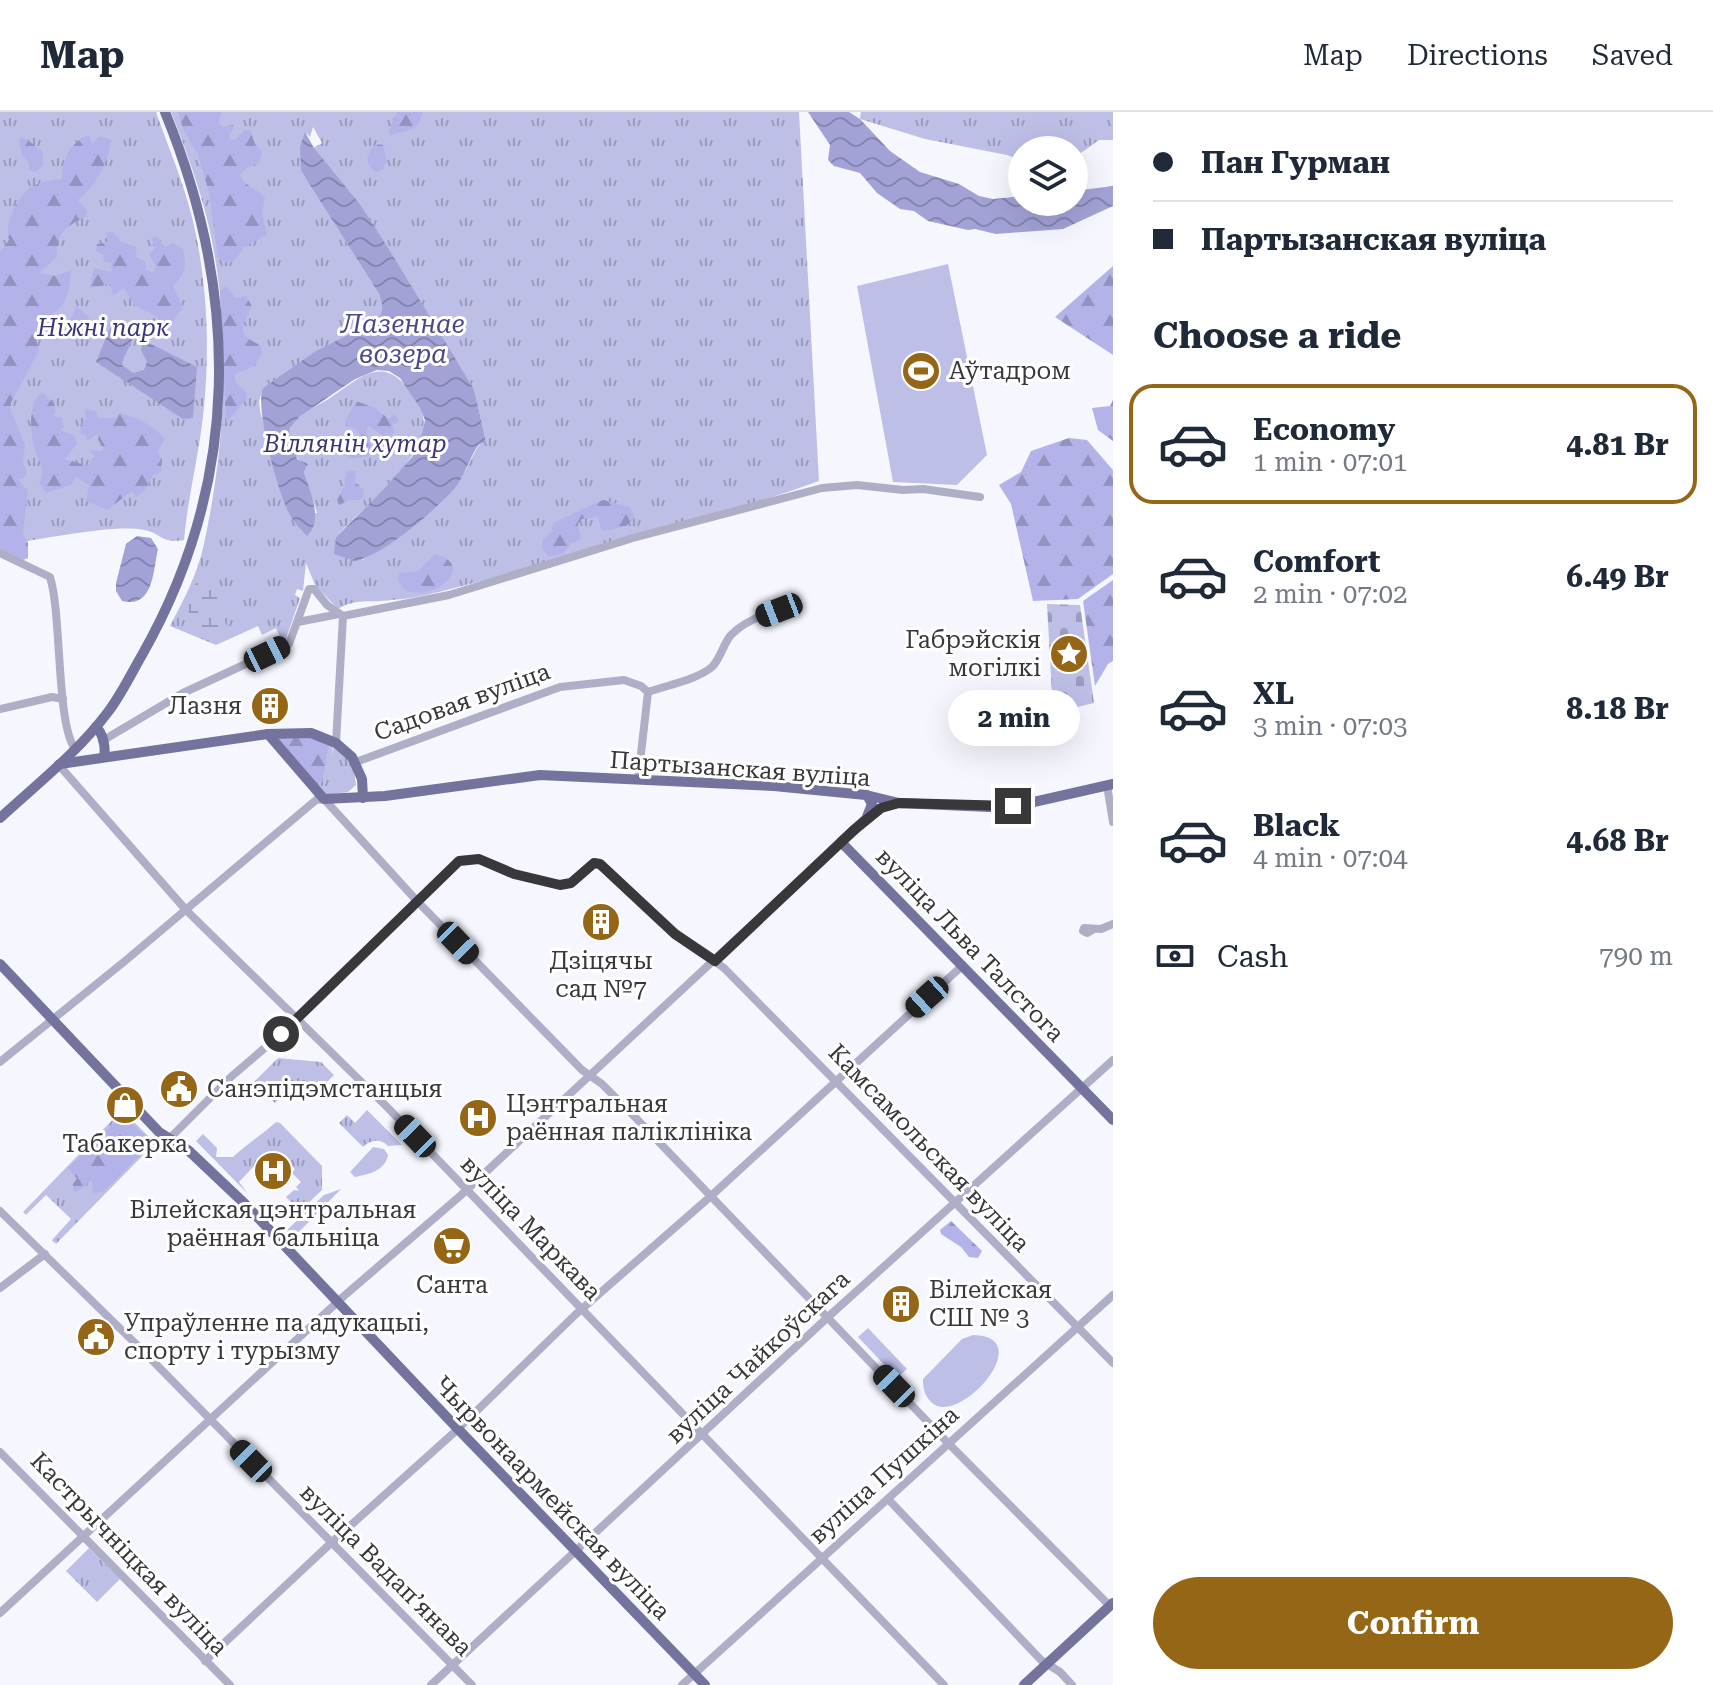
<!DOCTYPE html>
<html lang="en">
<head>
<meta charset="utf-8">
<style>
	:root { --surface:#fff; --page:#f2f2f3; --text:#1f2937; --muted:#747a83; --line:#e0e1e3; --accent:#966617 }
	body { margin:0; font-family:"Roboto Serif",serif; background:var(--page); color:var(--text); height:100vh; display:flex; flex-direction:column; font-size:30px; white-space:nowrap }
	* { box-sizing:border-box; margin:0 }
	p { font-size:26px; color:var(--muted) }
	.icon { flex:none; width:44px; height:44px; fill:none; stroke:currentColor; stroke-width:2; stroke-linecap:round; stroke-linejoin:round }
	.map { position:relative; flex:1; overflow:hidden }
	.sheet { display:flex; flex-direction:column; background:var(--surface); width:600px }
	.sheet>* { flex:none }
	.hud { display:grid; align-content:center; height:176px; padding:0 40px; background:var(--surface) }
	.buttons { position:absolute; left:1008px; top:24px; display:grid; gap:16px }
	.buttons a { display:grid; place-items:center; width:80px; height:80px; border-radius:50%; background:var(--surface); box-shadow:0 8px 32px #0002; font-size:40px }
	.end { position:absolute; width:36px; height:36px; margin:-18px; border:10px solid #38383b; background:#fff; box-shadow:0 0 0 4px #fff }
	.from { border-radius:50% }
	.bubble { position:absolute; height:56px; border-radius:28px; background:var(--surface); box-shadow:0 8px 32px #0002; font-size:26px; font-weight:700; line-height:56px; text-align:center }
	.car { position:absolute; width:24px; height:48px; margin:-24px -12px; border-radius:10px; box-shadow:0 0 6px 2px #0007; background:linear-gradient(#222 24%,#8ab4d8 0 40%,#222 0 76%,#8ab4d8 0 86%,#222 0) }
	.hud b { display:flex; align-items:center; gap:28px; height:76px; font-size:30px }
	.hud b+b { border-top:2px solid var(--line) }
	.hud i { width:20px; height:20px; background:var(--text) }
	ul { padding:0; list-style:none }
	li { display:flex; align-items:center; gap:24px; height:120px; margin:0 16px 12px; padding:0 24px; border:4px solid transparent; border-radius:24px }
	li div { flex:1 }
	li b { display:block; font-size:30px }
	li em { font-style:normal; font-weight:700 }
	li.on { border-color:var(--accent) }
	li>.icon { width:72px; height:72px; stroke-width:1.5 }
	h2 { padding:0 40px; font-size:36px; line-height:96px }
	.pay { display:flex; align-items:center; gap:20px; height:88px; padding:0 40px; font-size:30px }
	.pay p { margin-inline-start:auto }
	.primary-button { display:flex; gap:16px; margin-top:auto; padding:16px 40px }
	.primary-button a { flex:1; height:92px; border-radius:48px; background:var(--accent); color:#fff; font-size:32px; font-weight:700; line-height:92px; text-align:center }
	header { display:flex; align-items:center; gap:48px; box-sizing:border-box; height:112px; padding:0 40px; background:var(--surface); border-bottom:2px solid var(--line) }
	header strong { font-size:38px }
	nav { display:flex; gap:44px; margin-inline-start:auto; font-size:28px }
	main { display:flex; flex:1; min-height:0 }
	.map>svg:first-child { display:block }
	.grass { fill:url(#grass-tufts); fill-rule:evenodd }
	.forest { fill:url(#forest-firs) }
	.wetland { fill:url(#wetland-marsh) }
	.cemetery { fill:url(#cemetery-stones) }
	.pitch { fill:#bebfe7 }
	.water { fill:url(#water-waves) }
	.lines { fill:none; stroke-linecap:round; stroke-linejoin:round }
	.minor { stroke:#aeafc7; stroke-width:8 }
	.major { stroke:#73739d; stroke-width:10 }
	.route { stroke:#38383b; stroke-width:10 }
	.labels { text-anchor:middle; stroke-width:6; stroke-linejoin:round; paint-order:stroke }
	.park-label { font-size:24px; font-style:italic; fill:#3c3576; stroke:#fff }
	.poi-label { font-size:24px; fill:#38383b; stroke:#fff; text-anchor:start }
	.street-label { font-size:24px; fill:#38383b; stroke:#fff }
	.water-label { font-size:26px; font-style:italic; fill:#4c488a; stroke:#fff }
</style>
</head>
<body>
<header>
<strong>Map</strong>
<nav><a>Map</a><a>Directions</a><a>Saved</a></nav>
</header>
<main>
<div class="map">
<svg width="1113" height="1573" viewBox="0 0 1113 1573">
	<defs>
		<pattern id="grass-tufts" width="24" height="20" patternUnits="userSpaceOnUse" patternTransform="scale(2)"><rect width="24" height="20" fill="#bebfe7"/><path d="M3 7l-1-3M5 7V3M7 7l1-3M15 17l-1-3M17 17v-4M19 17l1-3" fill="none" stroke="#9b9cbc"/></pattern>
		<pattern id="forest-firs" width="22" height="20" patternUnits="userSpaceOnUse" patternTransform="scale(2)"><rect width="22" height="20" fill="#b3b3ea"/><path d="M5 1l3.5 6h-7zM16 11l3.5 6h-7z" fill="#9393bf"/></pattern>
		<pattern id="wetland-marsh" width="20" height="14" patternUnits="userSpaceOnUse" patternTransform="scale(2)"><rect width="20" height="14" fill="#bebfe7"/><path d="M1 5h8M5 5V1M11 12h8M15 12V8" fill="none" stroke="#9b9cbc"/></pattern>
		<pattern id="cemetery-stones" width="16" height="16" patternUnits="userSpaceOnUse" patternTransform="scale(2)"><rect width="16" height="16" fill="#bebfe7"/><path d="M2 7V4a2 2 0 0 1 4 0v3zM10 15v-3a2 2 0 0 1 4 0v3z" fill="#9b9cbc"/></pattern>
		<pattern id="water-waves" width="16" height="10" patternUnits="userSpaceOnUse" patternTransform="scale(2)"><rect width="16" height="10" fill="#a2a2d7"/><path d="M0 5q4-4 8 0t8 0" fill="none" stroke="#8585b0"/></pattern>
	</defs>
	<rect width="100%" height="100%" fill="#f6f6ff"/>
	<g class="grass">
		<path d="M0 0H156C168 34 183 69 192 105 207 166 210 232 204 295 200 340 188 383 184 428 160 432 162 421 144 418 114 412 46 427 14 431L0 426Z"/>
		<path d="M171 0H799L819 369C695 413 566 447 439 480 423 484 407 487 391 488 371 491 355 486 338 497L315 473 306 451 303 479 297 477 295 483 300 486 286 527 282 530 276 516 262 523 258 514 216 533 170 514C183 489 197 463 203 436 226 335 232 216 209 115 200 76 186 38 171 0ZM313 15 322 31 313 36 360 92 474 277 485 325C472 340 468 358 456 374 436 401 392 432 362 448L336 425C365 392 407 366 422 322 426 309 423 299 416 288 385 238 363 264 327 288 315 295 299 301 292 313 284 326 293 349 308 352L304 360 317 401 290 403 260 299 259 289 263 276 370 212 381 202 382 192 379 182 301 59 306 21 310 25Z"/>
		<path d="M861 0H1113V28H1099L1074 46V38H1022V48L1007 43 925 27 860 7Z"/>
		<path d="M274 625 333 632 332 644 334 633 353 651 356 673 348 680 327 683Z"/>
		<path d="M278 946 321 950 334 963 312 985 296 970 275 991 254 970Z"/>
		<path d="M122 998 155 1031 56 1132 52 1128 71 1107 46 1083 26 1103 23 1100Z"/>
		<path d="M367 998 402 1033 388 1034C380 1026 370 1028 363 1035L339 1011 347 1003 355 1011Z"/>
		<path d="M276 1010 280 1011 322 1054V1078L303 1096 296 1095 286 1085 294 1078 299 1079 296 1075 301 1070 292 1061 295 1057 286 1048 282 1051 278 1048 264 1062 255 1053 239 1070 248 1082 196 1029 203 1022 217 1036 216 1045H233C248 1031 262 1023 276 1010Z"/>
		<path d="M373 1035 384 1037 388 1043C385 1059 369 1062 355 1065L350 1060Z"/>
		<path d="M341 1077 292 1127 285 1120 324 1083Z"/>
		<path d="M868 1216 907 1257 897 1266 858 1225Z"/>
		<path d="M89 1436 120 1467 97 1490 66 1459Z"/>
	</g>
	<g class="forest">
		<path d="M178 0H221L219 12 223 15 233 13 234 16 229 24 231 28H235L244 18H250L255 32 262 40 259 51 248 55 240 63C245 76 259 76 265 86L262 102 267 123 245 134 233 150 227 151 218 146 209 80 198 43 183 17Z"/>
		<path d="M397 0H423C418 21 410 16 392 23L388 20Z"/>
		<path d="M89 23 92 32 100 24 112 28C106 53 98 72 78 88L87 99 86 105C66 114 56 121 57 145L39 161 56 164 71 158C68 201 59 192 35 219L39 239 9 294 25 333 23 351 27 360 24 366 18 367 28 379 23 422 28 431V446L23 448 0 438V140L9 128C4 113 16 86 30 76 38 70 53 68 62 67 62 46 69 32 89 23Z"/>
		<path d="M22 25C31 29 35 35 43 39V53L36 60 29 58V50L22 44 19 28Z"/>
		<path d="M376 32 383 33 387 48 383 57 376 60C363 51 366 42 376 32Z"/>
		<path d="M113 120 122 130 136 135 137 146 145 149 146 158 153 161 156 154 149 142 155 137 151 125H157L165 135 173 131 183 137C186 153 187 163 173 173L183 195 171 211 162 213 157 205 134 193 124 176 113 183 110 172 90 176 94 156 112 160 111 151 104 150 103 143 96 139 97 132 107 130 106 121Z"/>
		<path d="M1113 154V243L1055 205Z"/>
		<path d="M226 174 236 186 246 184 252 194C243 215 234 221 260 233L262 242 254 254 235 262V270L246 280 247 286 226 311 220 179Z"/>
		<path d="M76 194 88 204 91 214 83 221 70 223 68 213Z"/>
		<path d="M42 280 54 292 56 300 53 304 61 305 64 316 60 318 75 324 77 332 65 347 88 354 94 344 90 338 103 339 102 332 98 328 99 321 87 329 86 324 81 322 80 314 86 307 85 297 96 299 99 306H116L118 301C137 305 153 313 165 327L158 339 162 347 161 360 152 364 146 377 136 385 132 379 107 398 86 389 89 374 77 365 71 373 46 381 39 371C48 357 37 349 34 335 31 319 27 291 42 280Z"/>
		<path d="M1113 288V329L1098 318 1092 296 1110 294Z"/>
		<path d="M356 289 375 296 389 307 394 301 399 308 396 312 392 311 394 321 388 328 369 314 366 318C368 328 376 335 368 344L352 347 343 342 339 333 346 326 358 327 361 324 356 317 346 314 345 309Z"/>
		<path d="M1069 326 1087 328 1113 358V462L1078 487 1033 489 1011 392 999 373 1021 360 1031 339Z"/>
		<path d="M351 358 356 359 355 370 364 378 363 385 359 388H349L339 393 337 388 345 373 346 360Z"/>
		<path d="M603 388 630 395 635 406 626 414 605 419 601 417 598 405 582 407 578 412 581 427 571 432 563 442 549 445 542 436 543 427 551 421 553 411C569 404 585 395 603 388Z"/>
		<path d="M435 442C480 455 431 492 403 477L398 468 399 461 418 459Z"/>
		<path d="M1113 468V549L1108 552 1095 574 1083 489Z"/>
		<path d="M301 623 329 632 322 670H312L276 627 280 624Z"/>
		<path d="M120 1005H124L148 1026 151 1029 149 1034 104 1079 93 1082 92 1069H88L87 1073 76 1080 73 1078V1072L77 1067 68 1056Z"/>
		<path d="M951 1109 982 1139 978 1146 969 1145 961 1135 941 1122 940 1118Z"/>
	</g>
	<path class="wetland" d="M200 468 212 472 229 521 227 525C194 536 174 487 200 468Z"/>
	<path class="cemetery" d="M1047 492 1080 493 1094 591 1053 601Z"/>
	<g class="pitch">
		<path d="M948 152 987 343 957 373 893 370 857 174Z"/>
		<path d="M973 1223C1040 1224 958 1317 931 1290 924 1283 923 1276 923 1267L962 1227Z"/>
	</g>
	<g class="water">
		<path d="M808 0H849L860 7 890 39 920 60 959 72 979 84 993 87 1022 84V90H1074V79L1113 74V94L1063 117 996 122 975 117 968 118 928 109 914 99 900 97 877 81 860 61 834 54 828 48 830 33Z"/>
		<path d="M305 20 314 36 360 92 390 139 474 277 485 325V330L479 332C469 346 466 362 455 376 439 396 381 445 355 449L334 442 336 425 384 377 412 345 422 321 425 308 420 296 400 266 389 259 377 258 355 267 299 305 290 316 289 328 294 334 297 347 308 352 304 360C310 380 324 408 307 424 302 418 295 412 291 405 279 386 254 294 263 276L316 239 370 212 381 202 382 192 379 182 301 59 300 35Z"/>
		<path d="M110 216 133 224C131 235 124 241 122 253L133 261 144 258 147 250 141 238 143 228 197 255 193 306 183 307 96 250Z"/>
		<path d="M137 424 151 426 158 437C153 458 154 497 122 489L116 479V471L126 432Z"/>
	</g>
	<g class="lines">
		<g class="minor">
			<path d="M0 441 50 465C62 502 56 616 76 638"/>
			<path d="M343 504 449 483 633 426 822 376 857 373 903 378 923 377 980 385"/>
			<path d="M298 510 339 502"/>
			<path d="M648 580C668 573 696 568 712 555 721 546 723 532 731 523 748 505 776 498 799 494"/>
			<path d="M0 597 52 585 63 587"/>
			<path d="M102 629 183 581 289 532 309 477H314L327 493 343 504"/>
			<path d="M336 631 343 504"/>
			<path d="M356 650 560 575 624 568 641 574 648 580 638 668"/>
			<path d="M58 652 186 798 388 996 944 1573"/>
			<path d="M1107 673 1113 710"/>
			<path d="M1094 817 1087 821 1083 819 1084 816 1101 817 1113 812"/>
			<path d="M0 950 125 849 316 688 324 687 417 789 582 958 602 972 631 1001 948 1331 1110 1494"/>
			<path d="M170 1026 232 964 281 922 459 749 479 747 514 762 560 773 571 771 594 751 600 752 675 822 724 856 1113 1251"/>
			<path d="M0 1099 141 1237 472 1573"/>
			<path d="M0 1176 45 1142"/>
			<path d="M0 1340 230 1573"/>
			<path d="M888 1387 1041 1548 1060 1560 1072 1573"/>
			<path d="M0 1501 344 1184 460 1084 841 730"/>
			<path d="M205 1549 331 1431 458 1317 575 1203 711 1084 963 853"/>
			<path d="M431 1573 828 1205 1113 948"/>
			<path d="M682 1573 1113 1183"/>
		</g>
		<g class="major">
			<path d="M96 615C103 621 106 636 104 645"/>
			<path d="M268 622 324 687 385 684 540 663 774 674 866 683 899 691 989 695 1025 692 1113 672"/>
			<path d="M60 652 268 622 311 621 336 631 352 645 362 667 363 686"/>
			<path d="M867 683 872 692 866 707 841 730 1113 1008"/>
			<path d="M0 706C37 672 78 640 108 600 121 583 131 562 142 543 241 369 240 183 165 0"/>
			<path d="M0 852 159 1020 188 1038 244 1091 458 1317 705 1573"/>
			<path d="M1024 1573 1113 1491"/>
		</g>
	</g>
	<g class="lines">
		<path class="route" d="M281 922 459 749 479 747 514 762 560 773 571 771 594 751 600 752 675 822 715 849 854 718 881 696 899 691 1013 694"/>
	</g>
	<defs>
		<g id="stadium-disc" transform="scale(2)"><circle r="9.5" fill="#966617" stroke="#fff"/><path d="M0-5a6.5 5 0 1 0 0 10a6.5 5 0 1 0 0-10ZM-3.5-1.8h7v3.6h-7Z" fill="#fff"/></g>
		<g id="sight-disc" transform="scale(2)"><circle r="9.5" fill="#966617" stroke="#fff"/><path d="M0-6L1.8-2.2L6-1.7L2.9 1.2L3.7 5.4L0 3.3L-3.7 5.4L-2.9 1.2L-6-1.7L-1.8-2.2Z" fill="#fff"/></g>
		<g id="building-disc" transform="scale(2)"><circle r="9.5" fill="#966617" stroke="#fff"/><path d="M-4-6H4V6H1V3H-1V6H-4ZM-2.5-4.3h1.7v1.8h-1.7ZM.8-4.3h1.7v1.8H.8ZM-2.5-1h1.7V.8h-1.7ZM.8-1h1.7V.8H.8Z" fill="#fff"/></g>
		<g id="civic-disc" transform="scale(2)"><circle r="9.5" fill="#966617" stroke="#fff"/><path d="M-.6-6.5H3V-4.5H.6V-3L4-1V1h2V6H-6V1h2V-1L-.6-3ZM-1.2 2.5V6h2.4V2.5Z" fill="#fff"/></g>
		<g id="shop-disc" transform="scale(2)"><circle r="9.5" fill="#966617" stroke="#fff"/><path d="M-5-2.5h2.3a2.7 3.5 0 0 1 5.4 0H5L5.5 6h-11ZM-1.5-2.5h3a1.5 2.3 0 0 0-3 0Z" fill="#fff"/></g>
		<g id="hospital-disc" transform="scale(2)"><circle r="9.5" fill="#966617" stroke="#fff"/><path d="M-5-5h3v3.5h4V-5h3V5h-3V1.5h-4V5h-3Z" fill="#fff"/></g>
		<g id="supermarket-disc" transform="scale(2)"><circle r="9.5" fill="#966617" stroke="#fff"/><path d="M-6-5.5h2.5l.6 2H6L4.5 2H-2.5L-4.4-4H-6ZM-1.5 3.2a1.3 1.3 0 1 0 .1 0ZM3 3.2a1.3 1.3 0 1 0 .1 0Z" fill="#fff"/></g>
	</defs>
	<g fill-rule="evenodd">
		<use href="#stadium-disc" x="921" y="259"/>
		<use href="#sight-disc" x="1069" y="542"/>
		<use href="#building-disc" x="270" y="594"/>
		<use href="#building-disc" x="601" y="810"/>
		<use href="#civic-disc" x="179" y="977"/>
		<use href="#shop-disc" x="125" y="993"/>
		<use href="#hospital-disc" x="478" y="1006"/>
		<use href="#hospital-disc" x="273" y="1059"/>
		<use href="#supermarket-disc" x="452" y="1134"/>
		<use href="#building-disc" x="901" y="1192"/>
		<use href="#civic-disc" x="96" y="1225"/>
	</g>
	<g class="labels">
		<g class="park-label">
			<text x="103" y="224">Ніжні парк</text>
			<text x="355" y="340">Віллянін хутар</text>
		</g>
		<g class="poi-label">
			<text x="949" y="267">Аўтадром</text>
			<text x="1041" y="536" text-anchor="end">Габрэйскія<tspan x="1041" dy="28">могілкі</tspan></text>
			<text x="242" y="602" text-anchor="end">Лазня</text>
			<text x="601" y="857" text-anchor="middle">Дзіцячы<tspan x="601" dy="28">сад №7</tspan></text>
			<text x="207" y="985">Санэпідэмстанцыя</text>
			<text x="506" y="1000">Цэнтральная<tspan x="506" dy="28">раённая паліклініка</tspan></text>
			<text x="125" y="1040" text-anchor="middle">Табакерка</text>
			<text x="273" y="1106" text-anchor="middle">Вілейская цэнтральная<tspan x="273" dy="28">раённая бальніца</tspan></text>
			<text x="452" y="1181" text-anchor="middle">Санта</text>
			<text x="929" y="1186">Вілейская<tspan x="929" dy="28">СШ № 3</tspan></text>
			<text x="124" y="1219">Упраўленне па адукацыі,<tspan x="124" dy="28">спорту і турызму</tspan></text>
		</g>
		<g class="street-label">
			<text transform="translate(462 590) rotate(-20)" y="8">Садовая вуліца</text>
			<text transform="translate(740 657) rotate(4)" y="8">Партызанская вуліца</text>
			<text transform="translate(970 833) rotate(46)" y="8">вуліца Льва Талстога</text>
			<text transform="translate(929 1036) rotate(46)" y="8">Камсамольская вуліца</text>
			<text transform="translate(531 1116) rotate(46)" y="8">вуліца Маркава</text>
			<text transform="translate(758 1245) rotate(-43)" y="8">вуліца Чайкоўскага</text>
			<text transform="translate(884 1363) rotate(-42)" y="8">вуліца Пушкіна</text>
			<text transform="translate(552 1386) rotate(46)" y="8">Чырвонаармейская вуліца</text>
			<text transform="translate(129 1442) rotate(46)" y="8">Кастрычніцкая вуліца</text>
			<text transform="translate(386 1458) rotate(45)" y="8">вуліца Вадапʼянава</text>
		</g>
		<g class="water-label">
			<text x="403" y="221">Лазеннае<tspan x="403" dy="30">возера</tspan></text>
		</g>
	</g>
</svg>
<div class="buttons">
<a><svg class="icon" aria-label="layers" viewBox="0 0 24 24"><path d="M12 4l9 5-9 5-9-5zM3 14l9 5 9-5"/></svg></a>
</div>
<i class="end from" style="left:281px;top:922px"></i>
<i class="end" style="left:1013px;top:694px"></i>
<div class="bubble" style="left:948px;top:578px;width:132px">2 min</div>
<i class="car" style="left:779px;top:498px;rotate:249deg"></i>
<i class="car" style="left:267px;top:542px;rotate:64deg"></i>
<i class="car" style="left:458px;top:831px;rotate:136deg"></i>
<i class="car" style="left:927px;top:885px;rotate:228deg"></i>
<i class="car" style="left:415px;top:1024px;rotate:316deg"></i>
<i class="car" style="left:894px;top:1274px;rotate:316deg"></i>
<i class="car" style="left:251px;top:1349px;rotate:315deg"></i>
</div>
<section class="sheet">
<div class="hud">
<b><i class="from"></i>Пан Гурман</b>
<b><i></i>Партызанская вуліца</b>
</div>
<h2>Choose a ride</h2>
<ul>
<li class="on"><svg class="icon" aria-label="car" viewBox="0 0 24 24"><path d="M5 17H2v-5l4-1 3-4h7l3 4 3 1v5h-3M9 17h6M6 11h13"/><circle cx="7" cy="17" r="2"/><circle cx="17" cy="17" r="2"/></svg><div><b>Economy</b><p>1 min · 07:01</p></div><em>4.81 Br</em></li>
<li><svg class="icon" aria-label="car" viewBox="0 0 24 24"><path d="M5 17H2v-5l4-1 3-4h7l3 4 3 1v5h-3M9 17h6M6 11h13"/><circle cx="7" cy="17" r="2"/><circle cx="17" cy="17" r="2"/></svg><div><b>Comfort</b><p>2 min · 07:02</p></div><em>6.49 Br</em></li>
<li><svg class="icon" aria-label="car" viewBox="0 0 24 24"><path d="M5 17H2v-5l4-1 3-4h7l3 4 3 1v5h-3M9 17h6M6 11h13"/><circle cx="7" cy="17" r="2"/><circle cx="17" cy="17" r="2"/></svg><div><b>XL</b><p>3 min · 07:03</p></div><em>8.18 Br</em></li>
<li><svg class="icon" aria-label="car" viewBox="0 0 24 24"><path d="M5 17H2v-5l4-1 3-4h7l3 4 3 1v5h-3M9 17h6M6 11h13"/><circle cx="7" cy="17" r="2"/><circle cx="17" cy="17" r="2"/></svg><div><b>Black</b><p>4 min · 07:04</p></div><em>4.68 Br</em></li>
</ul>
<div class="pay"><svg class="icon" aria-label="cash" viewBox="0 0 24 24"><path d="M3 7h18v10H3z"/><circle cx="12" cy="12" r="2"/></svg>Cash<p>790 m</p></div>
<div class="primary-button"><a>Confirm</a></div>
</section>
</main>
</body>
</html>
